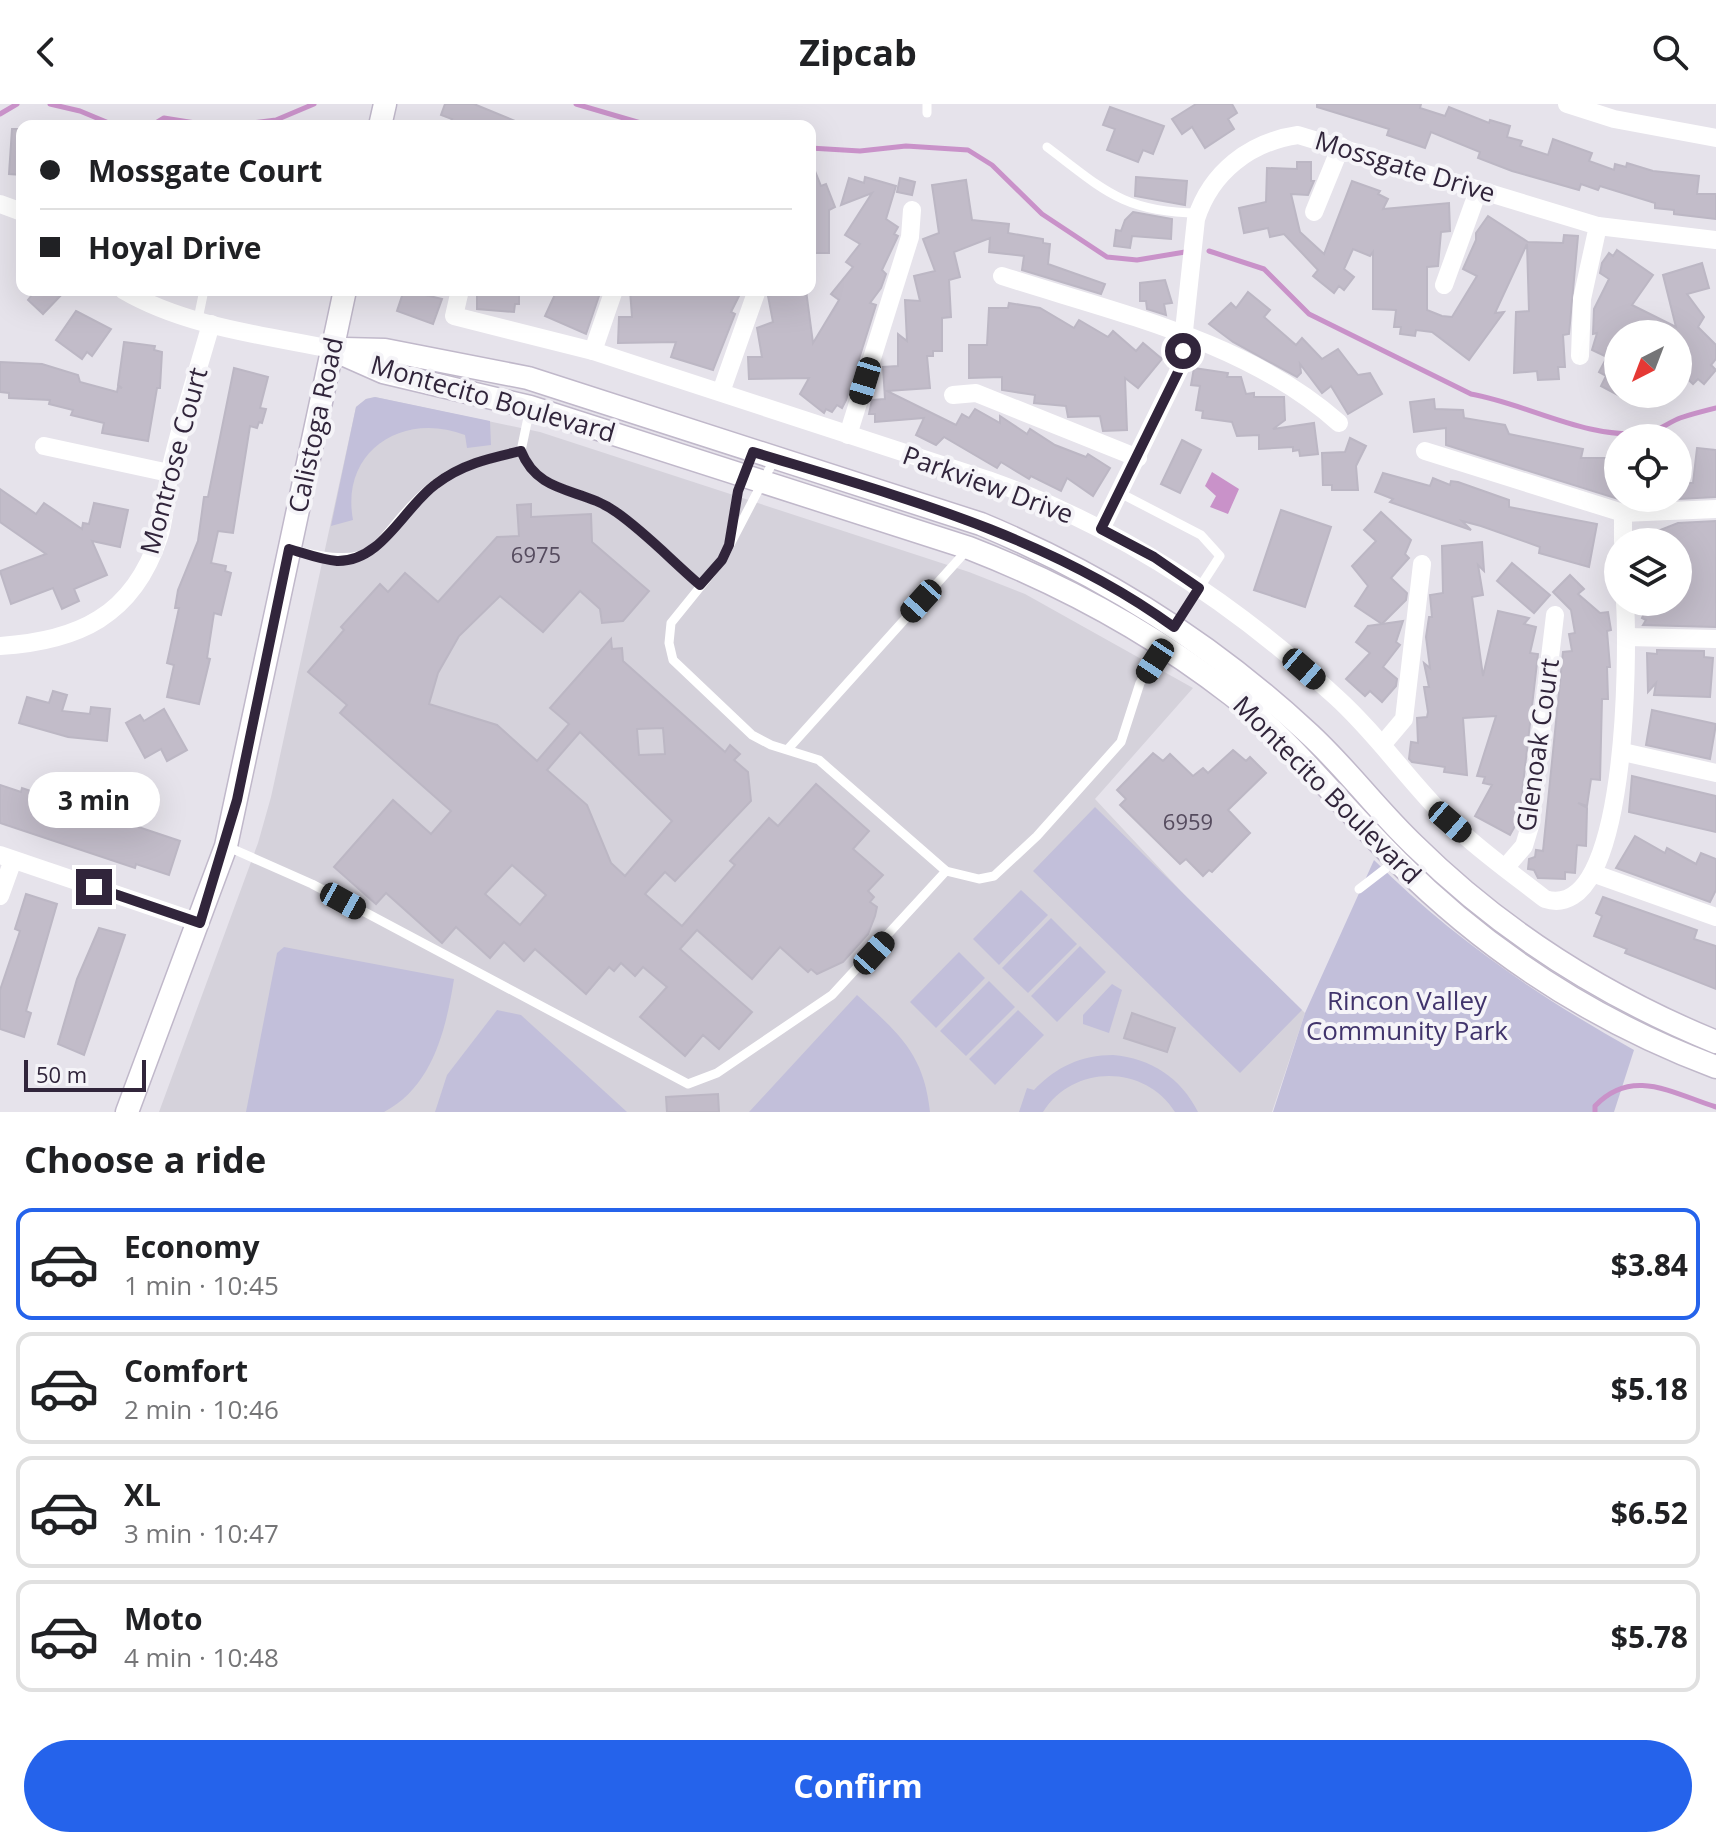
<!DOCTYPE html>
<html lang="en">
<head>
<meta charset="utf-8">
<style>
	:root { --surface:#fff; --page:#f2f2f2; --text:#202124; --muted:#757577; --line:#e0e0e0; --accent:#2563eb }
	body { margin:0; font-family:"Open Sans",sans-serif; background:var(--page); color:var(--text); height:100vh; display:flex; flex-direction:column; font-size:30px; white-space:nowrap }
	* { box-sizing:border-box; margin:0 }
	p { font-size:26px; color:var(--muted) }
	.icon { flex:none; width:44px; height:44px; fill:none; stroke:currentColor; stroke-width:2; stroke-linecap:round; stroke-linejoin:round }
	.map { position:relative; height:1008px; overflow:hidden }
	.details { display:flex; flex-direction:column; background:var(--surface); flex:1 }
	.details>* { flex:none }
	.banner { position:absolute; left:16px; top:16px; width:800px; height:176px; border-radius:16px; box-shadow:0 8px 32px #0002; display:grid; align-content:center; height:176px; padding:0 24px; background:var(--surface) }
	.needle { width:52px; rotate:222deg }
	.buttons { position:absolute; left:1604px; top:216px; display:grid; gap:16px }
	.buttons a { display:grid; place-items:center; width:88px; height:88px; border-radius:50%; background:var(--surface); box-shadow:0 8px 32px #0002; font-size:40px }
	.scale { position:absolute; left:24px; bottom:20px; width:122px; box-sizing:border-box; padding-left:8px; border:4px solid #31253b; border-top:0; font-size:22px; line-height:28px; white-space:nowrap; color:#31253b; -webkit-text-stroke:6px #f5f4f8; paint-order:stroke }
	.end { position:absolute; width:36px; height:36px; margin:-18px; border:10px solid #31253b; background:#fff; box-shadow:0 0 0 4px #fff }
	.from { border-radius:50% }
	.bubble { position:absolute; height:56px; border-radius:28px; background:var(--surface); box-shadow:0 8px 32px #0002; font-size:26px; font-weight:700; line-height:56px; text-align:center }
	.car { position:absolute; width:24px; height:48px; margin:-24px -12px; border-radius:10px; box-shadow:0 0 6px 2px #0007; background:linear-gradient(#222 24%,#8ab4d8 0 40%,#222 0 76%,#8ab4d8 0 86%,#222 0) }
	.banner b { display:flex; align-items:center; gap:28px; height:76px; font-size:30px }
	.banner b+b { border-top:2px solid var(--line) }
	.banner i { width:20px; height:20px; background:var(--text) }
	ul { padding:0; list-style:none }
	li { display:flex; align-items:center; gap:24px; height:112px; margin:0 16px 12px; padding:0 8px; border:4px solid var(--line); border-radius:16px }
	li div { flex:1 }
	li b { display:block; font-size:30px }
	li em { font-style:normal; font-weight:700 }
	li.active { border-color:var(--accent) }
	li>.icon { width:72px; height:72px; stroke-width:1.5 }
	h2 { padding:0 24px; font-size:36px; line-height:96px }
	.primary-button { display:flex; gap:16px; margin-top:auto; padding:16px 24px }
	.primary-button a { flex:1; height:92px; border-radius:48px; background:var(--accent); color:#fff; font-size:32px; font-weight:700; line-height:92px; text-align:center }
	header { display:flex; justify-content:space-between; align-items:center; height:104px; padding:0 24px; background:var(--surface); font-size:36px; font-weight:700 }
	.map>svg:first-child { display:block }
	.built { fill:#d5d2db }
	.green { fill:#c2bfda }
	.water { fill:#c992c9 }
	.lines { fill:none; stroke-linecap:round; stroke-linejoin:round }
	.stream { stroke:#c992c9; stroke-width:5 }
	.building { fill:#c2bcc9; stroke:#bcb7c4; stroke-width:2; fill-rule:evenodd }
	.secondary-casing { stroke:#c0b8ca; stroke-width:25 }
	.service { stroke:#fff; stroke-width:9 }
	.minor { stroke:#fff; stroke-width:18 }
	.secondary { stroke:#fff; stroke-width:22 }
	.route { stroke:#31253b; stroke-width:10 }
	.labels { text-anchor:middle; stroke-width:8; stroke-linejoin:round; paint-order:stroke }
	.number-label { font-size:22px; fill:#554b5e }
	.street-label { font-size:26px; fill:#31253b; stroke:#f5f4f8 }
	.park-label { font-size:26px; fill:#41346c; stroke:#f5f4f8 }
</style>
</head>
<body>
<header><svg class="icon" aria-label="back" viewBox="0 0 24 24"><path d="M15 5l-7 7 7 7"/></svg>Zipcab<svg class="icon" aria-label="search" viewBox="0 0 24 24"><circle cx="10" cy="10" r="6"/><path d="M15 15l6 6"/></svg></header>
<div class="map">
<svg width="1716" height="1008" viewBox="0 0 1716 1008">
	<rect width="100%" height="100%" fill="#e6e3eb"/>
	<path class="built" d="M375 293 540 328 969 468 1025 490 1193 584 1095 695 1194 801 1305 909 1272 1008H159L258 739 271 693 356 303 366 295Z"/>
	<g class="green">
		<path d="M375 293 490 317 491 341 467 344 465 331C404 307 340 346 353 416L331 422 356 303 366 295Z"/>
		<path d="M1095 703 1302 906 1240 969 1033 767Z"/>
		<path d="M1374 756C1451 833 1539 893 1634 946L1614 1008H1273L1305 909Z"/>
		<path d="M1021 786 1048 811 999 861 973 835Z"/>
		<path d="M1051 814 1077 840 1028 889 1002 864Z"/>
		<path d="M1080 842 1106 868 1057 918 1031 892Z"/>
		<path d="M284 843 454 875C446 925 433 982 384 1008H246L277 849Z"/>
		<path d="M959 848 985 874 936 924 910 898Z"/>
		<path d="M989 877 1015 903 966 952 940 927Z"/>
		<path d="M1112 880 1122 886 1109 929 1083 920V911Z"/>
		<path d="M857 891C898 929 924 949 930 1008H749Z"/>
		<path d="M497 906 521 911 627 1008H435L447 971Z"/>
		<path d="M1018 906 1044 931 995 981 969 955Z"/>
		<path d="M1113 951C1151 954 1181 974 1198 1008H1175C1145 960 1073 960 1043 1008H1019L1027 984 1034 986C1056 963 1081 951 1113 951Z"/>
	</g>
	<path class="water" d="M1212 368 1239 385 1228 410 1210 403 1216 392 1205 382Z"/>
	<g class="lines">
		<g class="stream">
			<path d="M50 0 80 7 116 22"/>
			<path d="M576 0 651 22"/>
			<path d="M0 10 17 0"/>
			<path d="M151 22 164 14 214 22"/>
			<path d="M227 22 276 16 314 0"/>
			<path d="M810 44 860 47 906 42 968 46 992 61 1042 110 1107 153 1137 156 1185 148"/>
			<path d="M1209 147 1264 165 1309 210 1471 290C1528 300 1587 336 1646 329 1658 328 1669 318 1680 314 1692 310 1704 307 1716 304"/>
			<path d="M1595 1008V1002C1632 963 1672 989 1716 1003"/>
		</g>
	</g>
	<g class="building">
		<path d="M445 0H474L527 22H448L452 15 441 11Z"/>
		<path d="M1196 0H1232L1237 9 1228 15 1234 25 1205 44 1192 23 1182 30 1172 15Z"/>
		<path d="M1317 0H1421L1420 4 1445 12 1449 3 1489 19 1490 16 1510 22 1507 33 1522 37 1520 42 1548 51 1553 35 1592 49 1589 57 1614 66 1615 60 1626 63 1627 59 1653 67 1699 72 1697 90H1716V115L1674 110V106L1655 104V99L1600 82 1598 86 1581 80 1579 86 1512 67 1478 54 1480 48 1431 28 1425 44 1387 31 1389 25 1317 3Z"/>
		<path d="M1110 3 1164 22 1153 50 1143 46 1138 58 1107 46 1115 25 1103 21Z"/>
		<path d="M12 25H22V71L9 70Z"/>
		<path d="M811 57 821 82 826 80 835 103 829 106V149H810Z"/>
		<path d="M1297 58H1311V77H1314L1308 91 1291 90 1300 128 1324 150 1352 77 1380 87 1378 90 1388 95 1383 105 1449 99 1450 127 1441 128 1438 162 1427 163V206L1442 212 1452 213 1477 172 1463 165 1476 136V129L1488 112 1528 138 1563 139 1564 131 1578 132 1569 230 1563 231 1565 263H1558L1559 275 1538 276 1537 267 1514 269 1516 208 1529 207 1527 140 1495 209 1504 208 1469 256 1432 228 1416 226 1415 232 1400 230 1401 223H1394L1396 206 1373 205V148L1370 152 1353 145 1344 165 1354 173 1344 186 1339 182 1334 189 1313 172 1318 166 1284 130 1270 133 1268 124 1244 129 1239 104 1266 98 1267 64 1297 65Z"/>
		<path d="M865 73 896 82 886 115 898 123 894 130 898 132 882 166 886 170 881 184 870 199 876 201 846 296 842 304 837 301 832 308 826 305 824 309 800 290 809 274 749 275 748 253H762L757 224 773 218 768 192 779 189 806 186 813 239 839 196 831 190 853 163 846 158 860 140 845 131 872 89 841 101 849 74 864 79Z"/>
		<path d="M1136 73 1187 77 1185 101 1135 92Z"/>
		<path d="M900 74 915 78 912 91 897 88Z"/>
		<path d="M966 76 972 116 1009 120 1008 129 1043 135V139L1050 140 1048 160 1105 180 1101 190 1022 166 1024 152 989 148 990 134 954 148 960 173 949 176 951 213 942 214V247H933V252H927L930 284 887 287 956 321 962 310 969 314 975 305 1000 319V312L1027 330 1030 325 1055 341 1086 353 1088 350 1110 364 1093 392 1067 374 1061 387 1031 372 1029 375 1001 358 997 364 944 333 936 341 916 331 924 314 875 318V310H869L872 296 885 295 883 263 898 262V230L907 237 905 196 920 197 914 172 935 167 923 135 939 129 932 81Z"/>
		<path d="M1133 108 1172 115 1171 135 1132 132 1130 144 1114 142 1116 126 1121 127 1125 116Z"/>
		<path d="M1617 146 1653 171 1632 201 1676 223 1663 171 1702 159 1709 184 1687 190 1704 213 1698 223 1716 241V255L1711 261 1716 266 1704 280 1698 275 1693 280 1678 266V230H1618V291L1601 282 1606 272 1599 268 1607 253 1592 246 1597 229 1593 230 1594 205 1609 175 1600 169 1602 159 1609 149 1613 152Z"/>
		<path d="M1165 176 1172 199 1164 200 1166 211 1147 205 1146 197H1140V179Z"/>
		<path d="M36 186H66L43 210 28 196Z"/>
		<path d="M404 186 442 195 433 220 397 207Z"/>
		<path d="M477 186H519V200H515L514 208 477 205Z"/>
		<path d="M557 186H601L586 230 545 212Z"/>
		<path d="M630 186H742L731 208 735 210 713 266 671 253 676 238 618 239 619 213H632Z"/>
		<path d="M1248 188 1270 206 1264 213 1296 241 1302 234 1322 255 1338 245 1358 271 1370 269 1382 290 1348 310 1331 282 1322 289 1300 260 1301 269 1297 273 1233 238 1209 220 1231 199 1236 204Z"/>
		<path d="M1009 199 1040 204 1074 224 1079 216 1108 233 1113 227 1136 247 1143 239 1162 255 1138 284 1125 274 1127 326 1103 327 1100 312 1068 313 1066 302 1034 299 1035 291 1002 286V273L969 274V241H987L989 204H1008Z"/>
		<path d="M76 207 111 225 92 252 87 248 82 255 56 236Z"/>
		<path d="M124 238 155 242 154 246 162 248 160 284H157L148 337 102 329 104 319 71 311 73 306 49 300 50 296 9 294V289L0 288V258L42 260 78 271 80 278 117 288 118 283 122 284 118 281Z"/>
		<path d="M234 264 268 273 260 304 266 305 262 319 259 318 257 324 250 322 233 429 218 427 211 459 226 462 225 467 231 469 221 511 214 509 207 554 210 555 199 600 167 593 174 561 167 559 179 504H175L178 486 198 437 204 393H208Z"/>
		<path d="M1194 264 1228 269 1227 273H1241L1246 290 1254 289V293H1284L1285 316 1273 325 1314 319 1318 350 1300 352 1299 346 1293 347V343L1259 345V331L1237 332 1232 318 1202 314 1203 307 1196 306 1200 282 1191 281Z"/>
		<path d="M1434 295 1435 305 1463 306 1464 314 1505 321 1509 330 1583 345 1581 354H1618V395L1446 341V324L1414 328 1410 298Z"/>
		<path d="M1350 334 1366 342 1356 362 1358 386H1332V381H1323L1322 349 1345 348Z"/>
		<path d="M1182 336 1201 346 1180 389 1161 380Z"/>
		<path d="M1697 344 1716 346V393L1678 395V379H1693Z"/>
		<path d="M1383 369 1430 382 1433 374 1450 381 1451 377 1458 378 1509 396V403L1597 420 1589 463 1539 449 1540 443 1481 422 1462 417 1471 426 1390 398 1393 395 1375 388Z"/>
		<path d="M0 385 36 410 44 399 82 425 83 419 89 420 94 399 128 406 120 443 92 437 107 471 74 485 79 497 62 505 53 484 11 500 0 467 46 450 0 418Z"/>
		<path d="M531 400V413L591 410 592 438 649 487 623 517 602 519 600 505 580 487 543 528 500 492 459 532 438 569 429 600 497 621 537 657 569 620 550 604 611 535 612 545 622 544 623 557 725 648 730 641 740 650 734 656 748 668 751 697 675 777 665 768 645 790 682 822 735 761 730 757 769 714 778 722 816 680 869 727 853 745 883 771 868 787 874 793 870 798 877 803 875 812 868 830 843 858 817 870 811 865 808 868 780 843 752 875 697 826 680 845 752 908 719 945 703 931 685 952 640 913 667 883 643 863 635 872 621 859 614 867 609 863 586 890 535 845 524 857 504 838 490 854 456 823 442 839 386 789 376 800 334 763 393 696 431 730 451 707 340 609 347 601 308 568 344 526 341 523 380 480 388 488 405 469 438 498 497 433 519 432 517 401ZM663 624 665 650 639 651 637 625ZM580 628 672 717 625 772 611 759 587 701 547 666ZM512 761 546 791 520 821 485 790Z"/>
		<path d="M1281 406 1331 423 1305 503 1254 486Z"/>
		<path d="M1381 408 1411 436 1405 450 1409 454 1391 474 1407 489 1406 496 1382 520 1355 502 1368 482 1352 462 1376 437 1364 426Z"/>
		<path d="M1716 417V523L1643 521 1646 516 1642 514 1649 498H1678L1688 464 1678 467V438L1635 436 1678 419Z"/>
		<path d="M1482 438 1484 467 1478 461 1483 491 1472 493 1483 572 1498 507 1529 514 1524 520 1536 523 1530 549 1538 550 1519 715 1510 731 1475 712 1492 681 1483 679 1485 673 1477 672 1496 612 1463 614 1467 671 1444 668 1445 663 1412 658 1409 655 1411 638 1418 639 1417 614 1427 613 1428 608 1424 583H1429L1424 559 1430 564 1426 533 1429 513H1432L1430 491 1443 489 1442 442Z"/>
		<path d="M1512 459 1550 491 1534 509 1497 477Z"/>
		<path d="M1570 471 1584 485 1578 490 1600 509 1608 508 1611 526 1607 527 1610 563H1607L1608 595H1602L1600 676 1591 675 1587 702 1578 699 1587 704 1586 742 1577 741 1575 769 1565 768V775L1538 774 1534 766 1528 765 1529 755 1535 753 1536 746 1543 747 1563 548 1572 547 1569 530 1575 529 1571 506 1553 488Z"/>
		<path d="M1403 517 1396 538 1400 541 1383 563 1397 575 1396 582 1382 598 1370 587 1365 592 1346 575 1370 549 1356 538 1368 522Z"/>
		<path d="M1657 546 1704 547V553L1713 554 1710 593 1654 591 1656 579 1648 588 1647 549 1657 550Z"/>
		<path d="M53 587 67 591 62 607 90 610 91 603 110 605 107 637 68 633 19 619 27 593 49 599Z"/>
		<path d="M164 605 187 646 167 657 161 645 145 654 126 619 140 611 144 617Z"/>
		<path d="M1652 606 1716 620 1710 655 1646 641Z"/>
		<path d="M1233 646 1246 657 1250 653 1266 669 1228 706 1250 729 1212 768 1209 766 1203 772 1186 755 1180 760 1120 701 1126 695 1117 686 1153 649 1163 657 1170 650 1193 672 1203 664 1208 669Z"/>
		<path d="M1632 672 1716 692V728L1629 708Z"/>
		<path d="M0 681 21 688 22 684 180 737 169 771 136 760 135 764 0 719Z"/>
		<path d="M1635 732 1665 749 1667 744 1696 760 1701 749 1716 755V786L1710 798 1616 764Z"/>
		<path d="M26 790 57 800 26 907 31 909 24 933 0 925V886L20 827 15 825Z"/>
		<path d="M1603 793 1697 826 1694 835 1716 842V885L1625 849 1627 845 1594 832 1602 812 1596 809Z"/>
		<path d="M99 824 125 831 84 951 58 940 77 875Z"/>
		<path d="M1132 909 1175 924 1167 948 1124 934Z"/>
		<path d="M718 990 719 1008H667L666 993Z"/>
	</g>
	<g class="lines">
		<g class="secondary-casing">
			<g id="secondary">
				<path d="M380 22 385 0"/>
				<path d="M331 245 383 268 530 303 969 444C1064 481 1151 528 1232 591 1294 639 1342 703 1398 758 1489 849 1596 918 1716 963"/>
				<path d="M344 245 385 246 528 274 981 420C1101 470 1210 538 1306 627 1345 662 1376 705 1414 741 1500 826 1604 892 1716 938"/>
				<path d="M127 1008 226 742 345 186"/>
			</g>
		</g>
		<g class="service">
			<path d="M927 0V9"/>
			<path d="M1047 43C1104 86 1123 108 1198 109"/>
			<path d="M198 215 204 186"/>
			<path d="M530 304 521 347C540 392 582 383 616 408 646 429 672 457 700 481"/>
			<path d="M775 354 722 456 671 519 669 539 673 556 752 631 771 641 819 656 946 767 979 775 994 772 1037 732 1121 638 1140 579 1162 543"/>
			<path d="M1120 389 1201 431 1220 452 1174 523"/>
			<path d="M729 441 738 387 752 348"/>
			<path d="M291 445C387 471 369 436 430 384 457 361 487 355 521 347"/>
			<path d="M788 645 968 445"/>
			<path d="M226 742 312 780 688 980 717 969 832 891 946 767"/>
			<path d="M1359 785 1394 758"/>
		</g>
		<g class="minor">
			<path d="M1567 0 1614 15 1716 34"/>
			<path d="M0 100 22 108"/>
			<path d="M1314 108 1341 42"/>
			<path d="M1002 172C1117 209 1247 237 1339 319"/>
			<path d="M1444 181 1478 87"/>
			<path d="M123 186C184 222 262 231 331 245"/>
			<path d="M460 186 454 212 593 247 988 376C1118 422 1235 500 1336 593 1378 631 1410 679 1451 719 1480 747 1513 770 1545 795 1629 822 1628 547 1625 498"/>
			<path d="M593 247 614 186"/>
			<path d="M1580 252 1582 195 1598 122"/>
			<path d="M721 288 757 186"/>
			<path d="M953 291 976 289 1138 354"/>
			<path d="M848 331 910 133 912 106"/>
			<path d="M44 342 169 369"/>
			<path d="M1425 347 1623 409 1716 405"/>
			<path d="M1623 409V438"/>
			<path d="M1101 425 1180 264 1196 115C1211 68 1250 38 1298 31L1598 122 1716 136"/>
			<path d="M1627 533 1716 535"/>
			<path d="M0 542C78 537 133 512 159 433 166 413 165 389 170 367 181 318 197 269 211 220"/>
			<path d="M1382 641 1404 615 1422 460"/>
			<path d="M1623 648 1716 669"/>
			<path d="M0 751 200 819"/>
			<path d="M1505 764 1524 742 1530 722 1555 511"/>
			<path d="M1595 770 1716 813"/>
			<path d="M0 792 13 756"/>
		</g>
		<use href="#secondary" class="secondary"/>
	</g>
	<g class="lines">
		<path class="route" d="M94 783 200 819 237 696 289 445C304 449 321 456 337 457 382 458 404 403 436 380 462 360 490 354 521 347 539 392 582 383 616 408 646 429 672 457 700 481L722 456 729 441 738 387 753 348C898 392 1049 432 1174 523L1199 484 1154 453 1101 425 1180 264 1183 247"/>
	</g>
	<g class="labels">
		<g class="number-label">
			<text x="536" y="459">6975</text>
			<text x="1188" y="726">6959</text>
		</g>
		<g class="street-label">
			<text transform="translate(1405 63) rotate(17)" y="9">Mossgate Drive</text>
			<text transform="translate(493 295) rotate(16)" y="9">Montecito Boulevard</text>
			<text transform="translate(316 321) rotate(-78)" y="9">Calistoga Road</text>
			<text transform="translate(174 357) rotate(-75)" y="9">Montrose Court</text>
			<text transform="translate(988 381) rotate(20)" y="9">Parkview Drive</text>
			<text transform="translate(1538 641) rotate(-82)" y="9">Glenoak Court</text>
			<text transform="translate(1327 686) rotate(45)" y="9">Montecito Boulevard</text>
		</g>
		<g class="park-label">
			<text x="1407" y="906">Rincon Valley<tspan x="1407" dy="30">Community Park</tspan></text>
		</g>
	</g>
</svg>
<div class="buttons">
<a><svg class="needle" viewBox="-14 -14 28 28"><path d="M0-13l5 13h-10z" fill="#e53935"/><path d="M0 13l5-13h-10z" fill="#757577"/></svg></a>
<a><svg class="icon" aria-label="locate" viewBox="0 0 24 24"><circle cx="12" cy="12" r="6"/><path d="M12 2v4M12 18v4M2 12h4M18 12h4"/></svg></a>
<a><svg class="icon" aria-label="layers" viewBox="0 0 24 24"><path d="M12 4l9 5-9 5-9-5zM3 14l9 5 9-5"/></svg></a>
</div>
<div class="scale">50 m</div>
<i class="end from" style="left:1183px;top:247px"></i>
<i class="end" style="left:94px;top:783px"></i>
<div class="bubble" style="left:28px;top:668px;width:132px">3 min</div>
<i class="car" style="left:865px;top:277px;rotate:197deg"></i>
<i class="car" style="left:921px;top:497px;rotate:222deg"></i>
<i class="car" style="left:1155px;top:557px;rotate:213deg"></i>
<i class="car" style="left:1304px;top:565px;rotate:131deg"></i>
<i class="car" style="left:1450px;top:718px;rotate:131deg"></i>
<i class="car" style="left:343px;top:797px;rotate:119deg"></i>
<i class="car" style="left:874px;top:849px;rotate:42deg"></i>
<div class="banner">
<b><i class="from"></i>Mossgate Court</b>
<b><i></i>Hoyal Drive</b>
</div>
</div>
<section class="details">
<h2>Choose a ride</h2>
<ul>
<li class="active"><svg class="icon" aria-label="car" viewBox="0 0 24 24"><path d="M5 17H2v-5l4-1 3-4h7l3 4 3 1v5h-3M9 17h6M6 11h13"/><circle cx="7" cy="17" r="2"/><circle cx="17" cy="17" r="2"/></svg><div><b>Economy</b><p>1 min · 10:45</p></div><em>$3.84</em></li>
<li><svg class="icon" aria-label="car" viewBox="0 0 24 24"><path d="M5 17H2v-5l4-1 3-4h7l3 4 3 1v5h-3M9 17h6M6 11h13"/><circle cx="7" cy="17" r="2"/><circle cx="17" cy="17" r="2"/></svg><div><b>Comfort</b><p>2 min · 10:46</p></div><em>$5.18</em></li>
<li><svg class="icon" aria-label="car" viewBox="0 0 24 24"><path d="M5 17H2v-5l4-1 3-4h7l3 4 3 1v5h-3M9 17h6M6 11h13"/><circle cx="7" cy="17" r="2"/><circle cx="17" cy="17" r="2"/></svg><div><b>XL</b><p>3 min · 10:47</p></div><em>$6.52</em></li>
<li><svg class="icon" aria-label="car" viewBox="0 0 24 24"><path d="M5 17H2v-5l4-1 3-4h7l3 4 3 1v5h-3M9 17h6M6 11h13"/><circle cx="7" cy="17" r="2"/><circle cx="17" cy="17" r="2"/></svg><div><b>Moto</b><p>4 min · 10:48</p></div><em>$5.78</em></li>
</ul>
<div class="primary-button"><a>Confirm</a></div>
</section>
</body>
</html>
